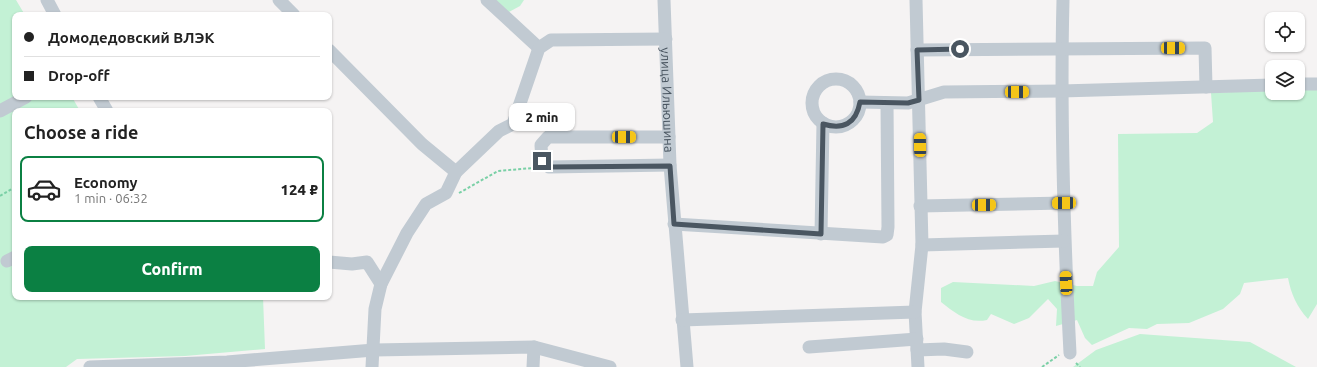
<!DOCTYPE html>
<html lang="en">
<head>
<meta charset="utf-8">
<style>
	:root { --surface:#fff; --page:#f6f6f6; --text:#222; --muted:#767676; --line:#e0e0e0; --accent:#0b8043 }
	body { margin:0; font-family:Ubuntu,sans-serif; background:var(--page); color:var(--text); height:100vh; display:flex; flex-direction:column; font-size:15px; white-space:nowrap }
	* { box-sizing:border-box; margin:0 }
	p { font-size:13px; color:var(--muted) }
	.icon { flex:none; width:22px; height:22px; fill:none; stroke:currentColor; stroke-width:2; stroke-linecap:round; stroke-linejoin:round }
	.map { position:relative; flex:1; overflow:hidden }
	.sheet { position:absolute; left:12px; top:108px; width:320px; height:192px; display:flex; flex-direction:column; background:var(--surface); border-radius:8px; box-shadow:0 1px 3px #0004 }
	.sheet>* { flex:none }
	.top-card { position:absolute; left:12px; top:12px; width:320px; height:88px; border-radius:8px; box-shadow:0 1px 3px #0004; display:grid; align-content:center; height:88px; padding:0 12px; background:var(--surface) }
	.controls { position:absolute; left:1265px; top:12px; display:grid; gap:8px }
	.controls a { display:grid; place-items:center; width:40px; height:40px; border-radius:8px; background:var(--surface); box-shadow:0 1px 3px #0004; font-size:20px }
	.end { position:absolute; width:18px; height:18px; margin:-9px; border:5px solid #4a5661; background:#fff; box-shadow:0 0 0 2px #fff }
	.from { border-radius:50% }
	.bubble { position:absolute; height:28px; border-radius:8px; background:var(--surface); box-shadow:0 1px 3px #0004; font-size:13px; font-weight:800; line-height:28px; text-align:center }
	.car { position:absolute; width:12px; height:24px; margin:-12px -6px; border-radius:5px; box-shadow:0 0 3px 1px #0007; background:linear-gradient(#f5c518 24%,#345 0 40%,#f5c518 0 76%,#345 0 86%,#f5c518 0) }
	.top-card b { display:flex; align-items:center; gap:14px; height:38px; font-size:15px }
	.top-card b+b { border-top:1px solid var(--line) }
	.top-card i { width:10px; height:10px; background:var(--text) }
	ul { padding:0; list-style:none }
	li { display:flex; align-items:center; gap:12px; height:66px; margin:0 8px 6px; padding:0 4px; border:2px solid var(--line); border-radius:8px }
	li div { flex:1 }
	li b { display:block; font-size:15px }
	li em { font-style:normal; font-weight:800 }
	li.on { border-color:var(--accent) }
	li>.icon { width:36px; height:36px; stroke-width:1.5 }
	h2 { padding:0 12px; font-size:18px; line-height:48px }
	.primary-button { display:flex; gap:8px; margin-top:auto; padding:8px 12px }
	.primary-button a { flex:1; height:46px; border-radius:8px; background:var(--accent); color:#fff; font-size:16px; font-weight:800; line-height:46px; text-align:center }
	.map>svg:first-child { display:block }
	.green { fill:#c3f1d5 }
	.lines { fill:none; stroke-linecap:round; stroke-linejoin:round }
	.path { stroke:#7ad0a6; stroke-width:2; stroke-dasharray:3 2; stroke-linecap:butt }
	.minor { stroke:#c1cad2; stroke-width:13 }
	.route { stroke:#4a5661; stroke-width:5 }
	.labels { text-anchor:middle; stroke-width:4; stroke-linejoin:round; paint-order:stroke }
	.street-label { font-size:13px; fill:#4a5661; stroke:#fff }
</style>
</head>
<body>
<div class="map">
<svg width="1317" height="367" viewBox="0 0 1317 367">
	<rect width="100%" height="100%" fill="#f5f3f3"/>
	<g class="green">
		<path d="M0 0H16L25 15H15V97H72L80 111H15V297H263L265 349 185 356 77 359 66 367H0Z"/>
		<path d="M494 0H524L520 6 507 13Z"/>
		<path d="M1317 88V304L1308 319C1297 307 1291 294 1288 278L1244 283 1240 294 1223 309 1189 323 1157 324 1147 329 1129 328 1092 345 1085 338 1077 320 1056 326 1057 309 1048 299 1029 318 1014 324 991 314 987 320C968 324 955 313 941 302V288L953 282 1034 286 1055 281 1077 286H1093L1097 272 1119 247 1118 134 1197 133 1213 122 1211 93 1272 90V93H1298V89Z"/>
		<path d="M1140 334 1250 342 1296 367H1073L1096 350Z"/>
	</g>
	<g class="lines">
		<g class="path">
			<path d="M459 193 498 171 533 168"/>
			<path d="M0 196 15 187"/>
			<path d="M1076 363 1080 367"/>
			<path d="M1042 367 1059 355"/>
		</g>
		<g class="minor">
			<path d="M47 0 55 15"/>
			<path d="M279 0 294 15"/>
			<path d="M487 0 539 48"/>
			<path id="s1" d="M664 0 670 165 687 367"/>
			<path d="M916 0 922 245 915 312 918 367"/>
			<path d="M1063 0C1060 118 1064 236 1070 353"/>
			<path d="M329 50 422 144 456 172"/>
			<path d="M917 50 1205 48 1206 87"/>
			<circle cx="836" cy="103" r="24"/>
			<path d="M1298 84H1317"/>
			<path d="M99 97 107 111"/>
			<path d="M860 102 908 103 944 92 1061 91 1272 85"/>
			<path d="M0 111 26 97"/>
			<path d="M669 137H548L541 145 542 161 549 167 670 165"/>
			<path d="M920 206 1064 203"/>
			<path d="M674 224 883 237 887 235 888 227 887 103"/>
			<path d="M821 234 823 123"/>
			<path d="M922 245 1064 241"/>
			<path d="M7 261 15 257"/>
			<path d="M329 262 352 264 367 262 381 284"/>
			<path d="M682 320 915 312"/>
			<path d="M809 347 917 339"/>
			<path d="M917 350 944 349 967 352"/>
			<path d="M90 367 227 362 374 350 534 347 610 367"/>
			<path d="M372 367 375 309 381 284 407 233 426 204 446 193 456 172 499 131 513 124 539 48 551 40 666 39"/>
			<path d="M533 367 534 347"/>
		</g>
	</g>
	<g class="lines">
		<path class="route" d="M542 161 549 167 670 166 674 224 821 234 823 124C843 130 856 124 860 102L908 103 919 100 917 50 960 49"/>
	</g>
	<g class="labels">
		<g class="street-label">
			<text dy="5" stroke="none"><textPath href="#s1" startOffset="100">улица Ильюшина</textPath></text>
		</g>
	</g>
</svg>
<div class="controls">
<a><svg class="icon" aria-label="locate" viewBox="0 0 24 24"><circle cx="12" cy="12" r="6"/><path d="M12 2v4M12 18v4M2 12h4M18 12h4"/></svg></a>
<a><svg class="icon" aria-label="layers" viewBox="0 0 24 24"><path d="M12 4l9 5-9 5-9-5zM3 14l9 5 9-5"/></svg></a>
</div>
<i class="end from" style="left:960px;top:49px"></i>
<i class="end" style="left:542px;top:161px"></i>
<div class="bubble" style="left:509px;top:103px;width:66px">2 min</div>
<i class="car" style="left:1173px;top:48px;rotate:90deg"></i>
<i class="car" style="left:1017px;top:92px;rotate:90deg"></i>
<i class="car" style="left:624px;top:137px;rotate:90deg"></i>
<i class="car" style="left:920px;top:145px;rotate:359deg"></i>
<i class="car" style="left:1064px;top:203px;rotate:269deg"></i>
<i class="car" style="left:984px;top:205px;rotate:89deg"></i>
<i class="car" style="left:1066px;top:283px;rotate:357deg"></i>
<div class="top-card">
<b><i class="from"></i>Домодедовский ВЛЭК</b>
<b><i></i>Drop-off</b>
</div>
<section class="sheet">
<h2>Choose a ride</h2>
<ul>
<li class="on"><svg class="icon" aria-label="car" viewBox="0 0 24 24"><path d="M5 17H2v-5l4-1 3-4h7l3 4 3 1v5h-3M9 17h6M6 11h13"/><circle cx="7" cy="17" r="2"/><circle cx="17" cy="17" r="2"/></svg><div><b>Economy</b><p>1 min · 06:32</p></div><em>124 ₽</em></li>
</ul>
<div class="primary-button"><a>Confirm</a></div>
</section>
</div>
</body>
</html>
